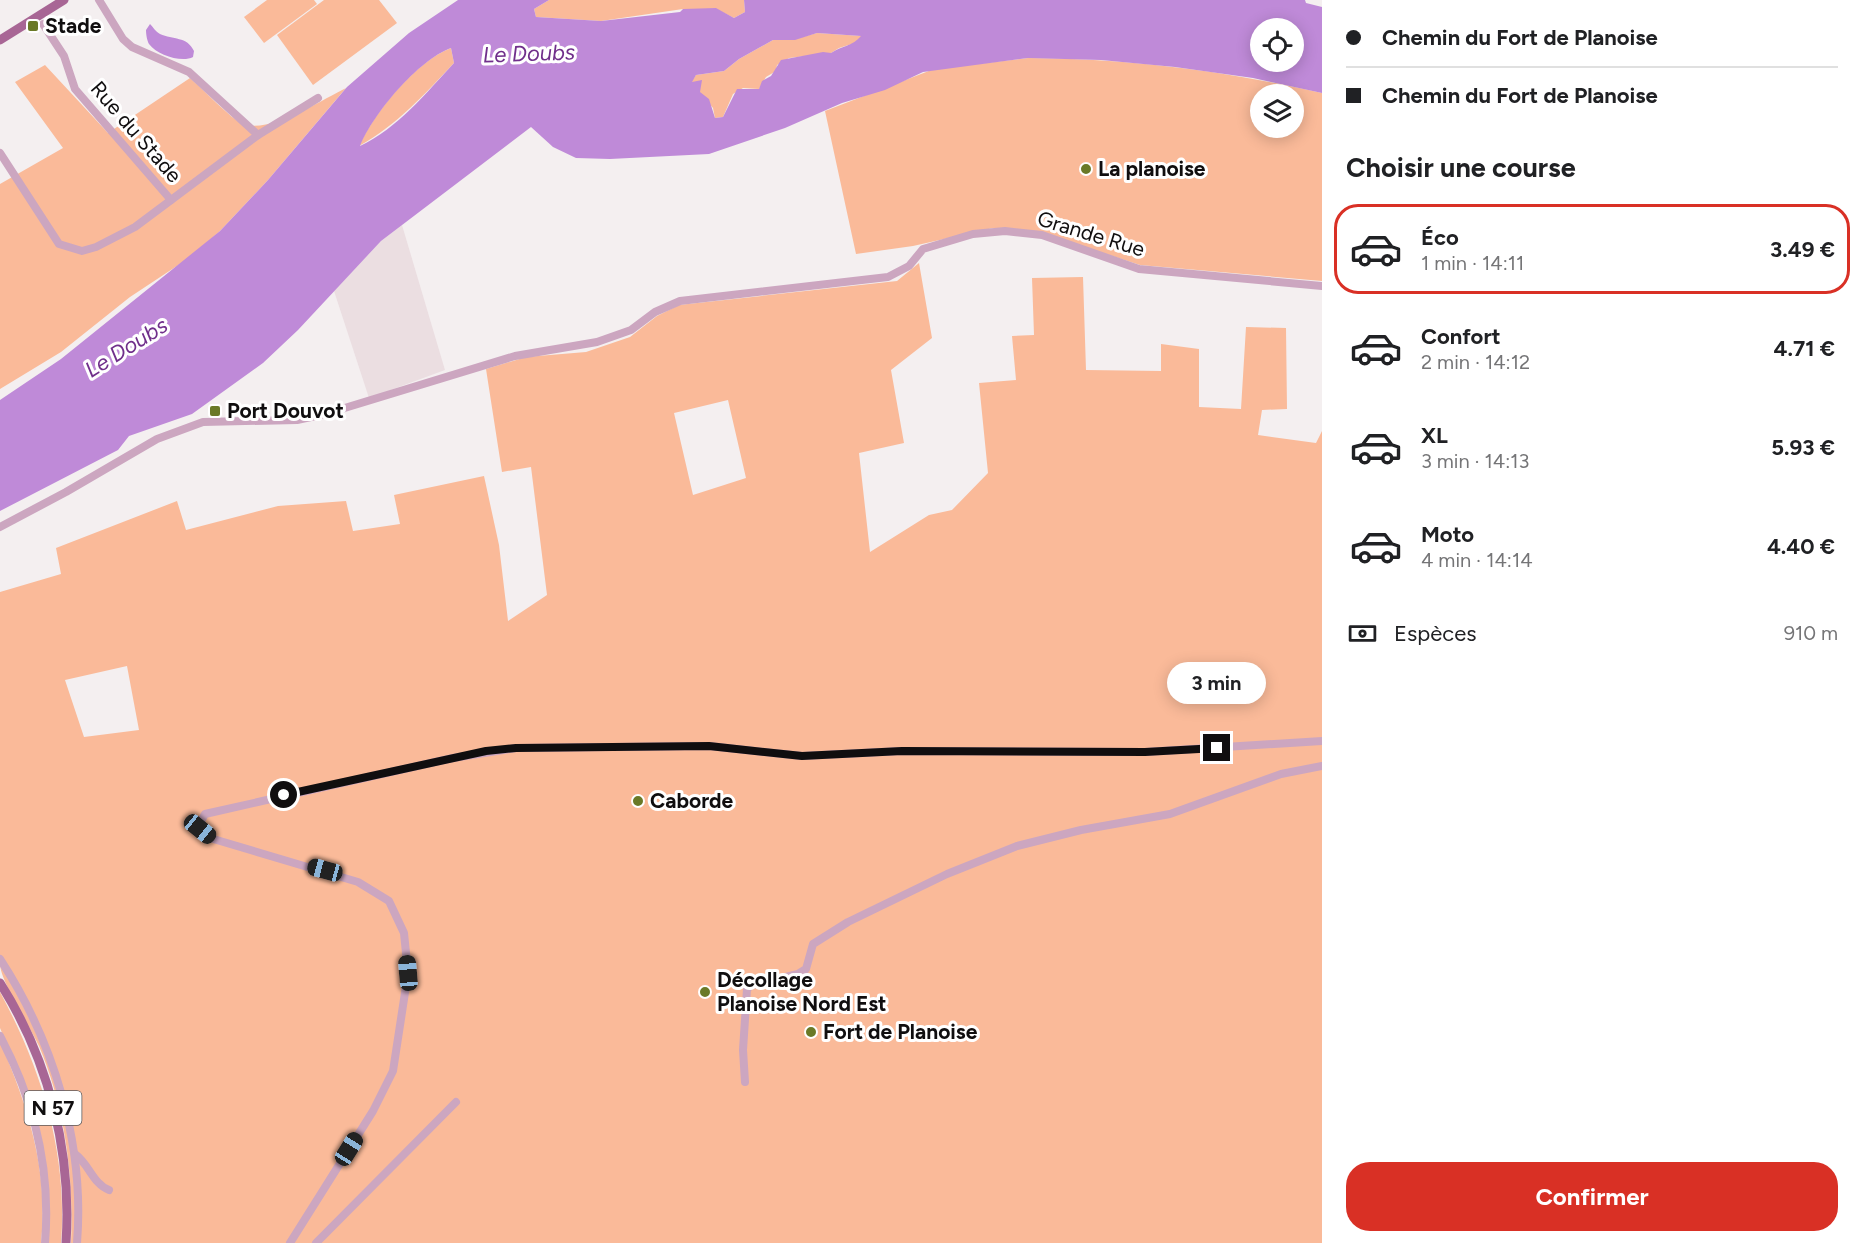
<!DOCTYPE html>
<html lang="fr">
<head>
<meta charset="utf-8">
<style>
	:root { --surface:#fff; --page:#f2f2f2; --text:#202124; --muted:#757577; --line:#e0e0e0; --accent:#d93025 }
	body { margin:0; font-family:Figtree,sans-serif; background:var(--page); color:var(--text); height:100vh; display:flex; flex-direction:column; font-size:22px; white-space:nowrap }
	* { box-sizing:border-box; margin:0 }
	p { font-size:20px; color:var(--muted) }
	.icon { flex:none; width:33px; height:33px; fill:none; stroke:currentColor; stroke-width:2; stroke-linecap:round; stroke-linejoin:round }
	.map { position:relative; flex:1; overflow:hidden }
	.side { display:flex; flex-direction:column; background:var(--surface); width:540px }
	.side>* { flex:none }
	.guide { display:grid; align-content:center; height:132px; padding:0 24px; background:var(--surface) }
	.buttons { position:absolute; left:1250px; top:18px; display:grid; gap:12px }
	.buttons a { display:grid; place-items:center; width:54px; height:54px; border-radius:50%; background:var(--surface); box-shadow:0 3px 15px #0003; font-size:30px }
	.end { position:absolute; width:27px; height:27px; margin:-14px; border:8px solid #100e0f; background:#fff; box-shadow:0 0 0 3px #fff }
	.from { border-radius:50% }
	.bubble { position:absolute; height:42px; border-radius:21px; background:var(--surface); box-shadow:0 3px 15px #0003; font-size:20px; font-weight:700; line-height:42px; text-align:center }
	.car { position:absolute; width:18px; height:36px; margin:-18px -9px; border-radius:8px; box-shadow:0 0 4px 2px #0007; background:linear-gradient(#222 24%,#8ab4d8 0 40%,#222 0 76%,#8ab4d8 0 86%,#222 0) }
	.guide b { display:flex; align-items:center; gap:21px; height:57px; font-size:22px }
	.guide b+b { border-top:2px solid var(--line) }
	.guide i { width:15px; height:15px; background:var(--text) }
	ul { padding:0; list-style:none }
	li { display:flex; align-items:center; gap:18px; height:90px; margin:0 12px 9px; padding:0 12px; border:3px solid transparent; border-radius:24px }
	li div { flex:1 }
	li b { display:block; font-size:22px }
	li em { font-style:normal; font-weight:700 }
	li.on { border-color:var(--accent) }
	li>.icon { width:54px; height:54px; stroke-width:1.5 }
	h2 { padding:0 24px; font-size:27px; line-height:72px }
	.pay { display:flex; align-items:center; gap:15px; height:66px; padding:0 24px; font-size:22px }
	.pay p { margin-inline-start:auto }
	.button { display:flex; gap:12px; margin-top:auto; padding:12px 24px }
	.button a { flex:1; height:69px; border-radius:24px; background:var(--accent); color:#fff; font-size:24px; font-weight:700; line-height:69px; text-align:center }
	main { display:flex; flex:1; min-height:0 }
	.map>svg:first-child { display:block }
	.built { fill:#ebdee1 }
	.green { fill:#faba99; fill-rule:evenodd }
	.water { fill:#bf8ad8; fill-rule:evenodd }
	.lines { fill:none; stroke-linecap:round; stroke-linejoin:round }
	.minor { stroke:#cca6c0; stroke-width:8 }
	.major { stroke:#a86695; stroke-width:9 }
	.route { stroke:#100e0f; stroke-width:8 }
	.poi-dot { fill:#6a7927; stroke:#fff; stroke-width:2 }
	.labels { text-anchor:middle; stroke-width:6; stroke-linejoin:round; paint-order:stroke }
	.shield { fill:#fff; stroke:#585657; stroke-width:1.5 }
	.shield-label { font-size:20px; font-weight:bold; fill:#100e0f }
	.poi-label { font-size:21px; font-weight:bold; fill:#100e0f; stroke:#fff; text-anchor:start }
	.street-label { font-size:21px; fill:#100e0f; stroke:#fff }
	.water-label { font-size:22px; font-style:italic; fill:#702f8b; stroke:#fff }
</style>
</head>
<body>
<main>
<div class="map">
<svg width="1322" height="1243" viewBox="0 0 1322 1243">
	<rect width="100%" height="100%" fill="#f4eff0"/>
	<path class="built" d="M402 225 445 370 369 398 334 291 381 241Z"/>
	<g class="green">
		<path d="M267 0H314L317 4 264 43 244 17Z"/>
		<path d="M324 0H379L397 23 313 85 277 35Z"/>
		<path d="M549 0H744L745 12 734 18 716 9H683L601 21 536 17 534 9Z"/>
		<path d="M817 33 862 36 855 43 839 48 831 53 789 58 777 65 776 71 766 77 759 89 743 88 733 94 723 117 715 118 713 108 691 82 696 75 724 71 739 59 773 40 795 39Z"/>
		<path d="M451 48 454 63C425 94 397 125 359 146 375 112 415 62 451 48Z"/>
		<path d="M1028 58C1128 58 1225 71 1322 93V281L1140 265 1039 232 993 228 913 246 856 254 825 111 934 69ZM1260 94H1293V128H1260Z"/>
		<path d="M45 65 108 133 190 78C201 87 232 120 243 124 271 134 321 100 346 88L268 180 220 231 189 258 130 297 61 352 0 389V184L63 148 15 82Z"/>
		<path d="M919 263 932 338 891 370 904 443 859 453 870 552 929 515 952 510 988 473 979 383 1016 380 1012 336 1034 335 1032 278 1083 277 1086 370 1161 371V344L1199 349V407L1241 409 1246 327 1286 328 1287 409 1262 410 1258 435 1316 443 1322 431V1243H80L81 1197 56 1073 0 955V592L61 574 56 548 177 501 186 530 278 506 346 501 353 531 400 524 394 495 484 476 499 545 508 621 547 595 531 467 502 472 486 369 526 357 586 352 630 337 657 316 679 305 897 281ZM728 400 746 478 693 495 674 413ZM127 666 139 730 84 737 65 680Z"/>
		<path d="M0 964C33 1019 59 1079 70 1142 77 1176 75 1209 75 1243H71C74 1176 65 1108 39 1046 30 1027 0 980 0 964Z"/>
		<path d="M0 992C42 1070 68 1154 61 1243H48L50 1215 45 1157 31 1101 0 1028Z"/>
		<path d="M0 1041C28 1107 49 1171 41 1243H0Z"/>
	</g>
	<g class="water">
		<path d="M458 0H549L534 9 536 17 601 21 680 12 683 9 716 8 734 18 745 12 744 0H1305L1306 3 1322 7V93L1253 78 1175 67 1101 60 1028 58 923 72 885 90 842 103 785 128 709 154 610 159 576 158 553 147 531 127 381 241 298 330 263 363 192 414 129 436 118 450 0 511V400L61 359 220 231 268 180 347 87 409 33ZM1260 28H1293V62H1260ZM817 33 861 36C853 46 841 46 831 53L823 52 781 60 771 76 762 81 759 89H737L723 117 715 118 709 99 700 92 702 80 692 82 696 75 724 71 739 59 773 40H795ZM451 48 454 63C426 93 398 128 360 146 373 114 418 60 451 48Z"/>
		<path d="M150 24C153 27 156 32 160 34 173 40 187 36 194 51L193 57C182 63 157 55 149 44 147 41 146 34 146 30Z"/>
	</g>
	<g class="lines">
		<g class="minor">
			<path d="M99 0 123 39 132 47 189 72 258 135"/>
			<path d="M43 24 64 56 75 89 171 200"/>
			<path d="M0 153 59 244 82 251 96 247 135 227 258 135 318 98"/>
			<path d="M0 527 66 492 157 439 203 422 297 420 325 414 515 356 597 342 631 330 655 312 680 301 888 277 909 266 923 249 973 234 1005 231 1042 235 1139 269 1322 286"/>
			<path d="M0 959C54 1042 85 1144 77 1243"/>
			<path d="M0 1036C34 1100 51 1171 45 1243"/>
			<path d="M745 1082 743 1050 747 989 752 985 798 974 806 969 813 944 848 922 947 874 1017 846 1081 830 1170 814 1281 774 1322 766"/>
			<path d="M75 1154C89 1164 93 1184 109 1190"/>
			<path d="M290 1243 373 1111 393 1071 408 973 404 933 389 901 358 882 210 838 200 829V823L205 814 453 758 516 748 709 746 802 756 902 751 1145 752 1322 741"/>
			<path d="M316 1243 456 1102"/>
		</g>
		<g class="major">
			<path d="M0 40 64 0"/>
			<path d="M0 983C49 1060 72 1152 66 1243"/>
		</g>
	</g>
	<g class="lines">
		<path class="route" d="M284 795 486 751 516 748 709 746 802 756 902 751 1145 752 1217 748"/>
	</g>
	<g class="poi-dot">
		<rect x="27" y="20" width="12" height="12" rx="3"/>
		<circle cx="1086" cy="169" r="6"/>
		<rect x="209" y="405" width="12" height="12" rx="3"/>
		<circle cx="638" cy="801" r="6"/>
		<circle cx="705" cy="992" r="6"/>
		<circle cx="811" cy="1032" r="6"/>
	</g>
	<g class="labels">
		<rect class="shield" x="24.5" y="1091" width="57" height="34" rx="4.5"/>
		<g class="shield-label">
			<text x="53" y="1115">N 57</text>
		</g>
		<g class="poi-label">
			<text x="45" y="33">Stade</text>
			<text x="1098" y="176">La planoise</text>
			<text x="227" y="418">Port Douvot</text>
			<text x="650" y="808">Caborde</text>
			<text x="717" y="987">Décollage<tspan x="717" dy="24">Planoise Nord Est</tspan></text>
			<text x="823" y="1039">Fort de Planoise</text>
		</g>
		<g class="street-label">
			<text transform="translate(136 132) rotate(49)" y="7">Rue du Stade</text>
			<text transform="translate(1091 234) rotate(17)" y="7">Grande Rue</text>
		</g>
		<g class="water-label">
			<text transform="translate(529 53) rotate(-2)" y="8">Le Doubs</text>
			<text transform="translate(126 347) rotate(-32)" y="8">Le Doubs</text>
		</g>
	</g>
</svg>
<div class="buttons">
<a><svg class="icon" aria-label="locate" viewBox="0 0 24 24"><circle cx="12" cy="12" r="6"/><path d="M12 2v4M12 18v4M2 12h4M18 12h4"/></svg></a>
<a><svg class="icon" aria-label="layers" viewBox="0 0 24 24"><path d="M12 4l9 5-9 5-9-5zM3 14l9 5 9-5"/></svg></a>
</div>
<i class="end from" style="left:284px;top:795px"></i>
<i class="end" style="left:1217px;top:748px"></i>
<div class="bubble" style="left:1167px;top:662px;width:99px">3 min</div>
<i class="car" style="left:200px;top:829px;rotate:129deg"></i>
<i class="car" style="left:325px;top:870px;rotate:285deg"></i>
<i class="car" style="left:408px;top:973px;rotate:355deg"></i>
<i class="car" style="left:349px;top:1149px;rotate:32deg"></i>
</div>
<section class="side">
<div class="guide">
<b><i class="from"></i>Chemin du Fort de Planoise</b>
<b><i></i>Chemin du Fort de Planoise</b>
</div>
<h2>Choisir une course</h2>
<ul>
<li class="on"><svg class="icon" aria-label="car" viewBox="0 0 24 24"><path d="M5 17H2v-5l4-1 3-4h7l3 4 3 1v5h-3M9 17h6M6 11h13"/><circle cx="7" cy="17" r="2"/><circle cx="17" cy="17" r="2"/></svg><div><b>Éco</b><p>1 min · 14:11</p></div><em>3.49 €</em></li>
<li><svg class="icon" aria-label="car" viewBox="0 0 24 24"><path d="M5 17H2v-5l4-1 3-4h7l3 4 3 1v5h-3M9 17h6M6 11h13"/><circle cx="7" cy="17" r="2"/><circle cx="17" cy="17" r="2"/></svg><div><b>Confort</b><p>2 min · 14:12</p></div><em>4.71 €</em></li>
<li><svg class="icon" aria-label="car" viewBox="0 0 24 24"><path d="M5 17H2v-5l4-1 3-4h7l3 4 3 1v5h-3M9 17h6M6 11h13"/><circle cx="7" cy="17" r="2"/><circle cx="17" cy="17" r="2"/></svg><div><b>XL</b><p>3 min · 14:13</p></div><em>5.93 €</em></li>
<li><svg class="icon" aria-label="car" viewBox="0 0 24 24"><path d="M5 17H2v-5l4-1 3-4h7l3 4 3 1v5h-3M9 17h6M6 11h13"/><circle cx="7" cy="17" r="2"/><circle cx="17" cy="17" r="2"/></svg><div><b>Moto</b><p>4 min · 14:14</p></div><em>4.40 €</em></li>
</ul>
<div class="pay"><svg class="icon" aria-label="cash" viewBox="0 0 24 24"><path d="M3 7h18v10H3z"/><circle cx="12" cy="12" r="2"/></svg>Espèces<p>910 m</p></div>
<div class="button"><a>Confirmer</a></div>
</section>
</main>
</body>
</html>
